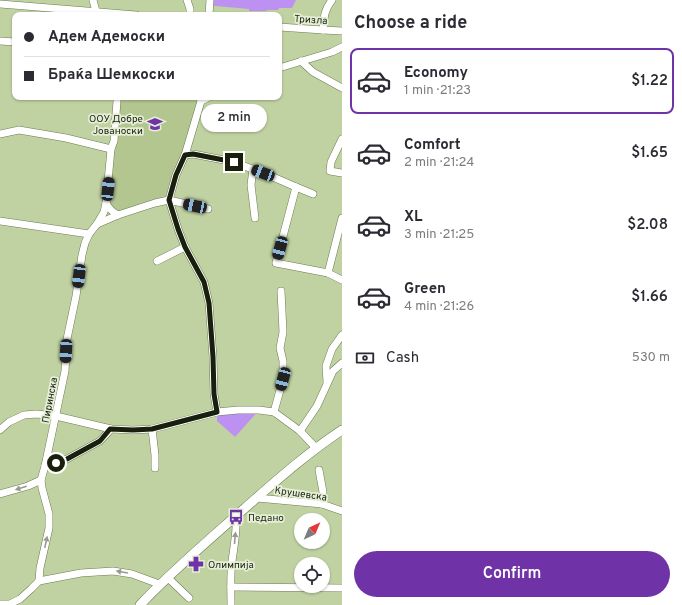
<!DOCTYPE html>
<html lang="en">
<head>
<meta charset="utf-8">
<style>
	:root { --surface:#fff; --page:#f7f7f7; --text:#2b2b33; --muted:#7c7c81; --line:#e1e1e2; --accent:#7032a7 }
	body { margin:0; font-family:Overpass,sans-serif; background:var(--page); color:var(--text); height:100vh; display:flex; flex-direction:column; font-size:15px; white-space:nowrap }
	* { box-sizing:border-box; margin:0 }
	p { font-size:13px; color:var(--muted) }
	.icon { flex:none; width:22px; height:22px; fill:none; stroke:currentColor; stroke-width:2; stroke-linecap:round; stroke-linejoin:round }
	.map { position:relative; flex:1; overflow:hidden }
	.sheet { display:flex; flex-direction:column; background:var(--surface); width:340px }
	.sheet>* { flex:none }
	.guide { position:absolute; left:12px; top:12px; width:270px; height:88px; border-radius:8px; box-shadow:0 1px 3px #0004; display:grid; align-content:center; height:88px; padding:0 12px; background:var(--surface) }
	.needle { width:26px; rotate:44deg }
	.controls { position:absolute; left:294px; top:513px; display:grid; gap:8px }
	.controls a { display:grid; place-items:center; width:36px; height:36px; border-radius:50%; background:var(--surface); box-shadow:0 1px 3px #0004; font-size:20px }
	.end { position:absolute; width:18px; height:18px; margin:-9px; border:5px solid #191f0d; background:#fff; box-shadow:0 0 0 2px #fff }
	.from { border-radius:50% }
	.bubble { position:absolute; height:28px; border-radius:14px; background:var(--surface); box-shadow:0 1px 3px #0004; font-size:13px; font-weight:600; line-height:28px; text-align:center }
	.car { position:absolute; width:12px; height:24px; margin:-12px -6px; border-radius:5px; box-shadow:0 0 3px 1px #0007; background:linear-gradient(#222 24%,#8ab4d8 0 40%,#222 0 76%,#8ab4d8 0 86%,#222 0) }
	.guide b { display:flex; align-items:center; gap:14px; height:38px; font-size:15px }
	.guide b+b { border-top:1px solid var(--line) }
	.guide i { width:10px; height:10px; background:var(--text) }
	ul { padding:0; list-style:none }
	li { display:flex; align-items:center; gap:12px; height:66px; margin:0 8px 6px; padding:0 4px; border:2px solid transparent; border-radius:8px }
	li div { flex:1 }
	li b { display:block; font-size:15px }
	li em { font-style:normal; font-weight:600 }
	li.on { border-color:var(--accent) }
	li>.icon { width:36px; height:36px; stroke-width:1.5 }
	h2 { padding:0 12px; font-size:18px; line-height:48px }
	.pay { display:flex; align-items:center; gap:10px; height:44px; padding:0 12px; font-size:15px }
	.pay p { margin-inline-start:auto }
	.primary-button { display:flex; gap:8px; margin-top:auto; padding:8px 12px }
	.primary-button a { flex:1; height:46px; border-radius:24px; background:var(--accent); color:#fff; font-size:16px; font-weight:600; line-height:46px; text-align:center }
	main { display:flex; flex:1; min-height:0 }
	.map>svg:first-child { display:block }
	.built { fill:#b3c690 }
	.green { fill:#bd91f1 }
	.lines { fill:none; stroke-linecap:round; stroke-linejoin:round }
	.minor-casing { stroke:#6c7b50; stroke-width:8 }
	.major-casing { stroke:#6c7b50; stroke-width:10 }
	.minor { stroke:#fff; stroke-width:7 }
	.major { stroke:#fff; stroke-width:9 }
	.oneway { fill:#989a92 }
	.route { stroke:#191f0d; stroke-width:5 }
	.labels { text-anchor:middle; stroke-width:3.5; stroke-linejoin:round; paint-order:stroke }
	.street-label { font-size:10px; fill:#191f0d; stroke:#e5efd7 }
	.poi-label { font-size:10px; fill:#191f0d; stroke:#e5efd7; text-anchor:start }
</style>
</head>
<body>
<main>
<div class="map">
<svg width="342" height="605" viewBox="0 0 342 605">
	<rect width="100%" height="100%" fill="#c0d2a2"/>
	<path class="built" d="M117 97H201L169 200 118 215 108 207Z"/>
	<g class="green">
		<path d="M210 0H296L292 8H279L278 10H268L266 11H249V9L216 6 210 5Z"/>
		<path d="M259 410 235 437 217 421V412Z"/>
	</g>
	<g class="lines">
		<g class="minor-casing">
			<g id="minor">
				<path d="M93 0 97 15"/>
				<path d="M187 0 190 9V15"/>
				<path d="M0 4 136 15"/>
				<path d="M209 15 210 0"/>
				<path d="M279 27 323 30 342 31"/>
				<path d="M323 30C324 18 324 10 332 0"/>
				<path d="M0 41 15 42"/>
				<path d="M301 61 313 72 342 88"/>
				<path d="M279 68 332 52 342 47"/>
				<path d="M117 97V101L114 141 111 149 106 203C109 209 112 212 118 215"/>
				<path d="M201 97V101L185 155 176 175 169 200 178 229 185 247 204 282 209 303 213 357 214 394 217 412"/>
				<path d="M201 101 209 97"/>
				<path d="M0 134 19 130 66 138 111 149"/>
				<path d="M342 139 331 162 330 171 342 173"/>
				<path d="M185 155 193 154 234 162 273 177 296 187 313 194"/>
				<path d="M253 169 251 185 255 218"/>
				<path d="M296 187 276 263 328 273 342 280"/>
				<path d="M0 221 89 234"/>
				<path d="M97 224 118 215 155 203 169 200 208 209"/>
				<path d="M157 261 185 247"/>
				<path d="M328 273 342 218"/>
				<path d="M327 382 326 366 332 349 342 335"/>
				<path d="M274 412 283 379V361L280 348 283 332 281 291"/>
				<path d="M152 429 155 455V468"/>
				<path d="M0 430 9 422 24 415 36 414 56 416 111 429 133 430 152 429 217 412 238 410H259L274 412 300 431 316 448"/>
				<path d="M300 431 317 406 333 371 342 363"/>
				<path d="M45 466 67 459 100 441 111 429"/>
				<path d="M319 470 323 492 322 504"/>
				<path d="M0 494 28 486 41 480"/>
				<path d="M257 498 322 504 342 511"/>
				<path d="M167 577 189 598"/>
				<path d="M39 581 40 568 49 528V514L42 488 41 480 45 466 65 371 67 339 76 296 82 255 85 243 89 234 97 224 104 212 106 203"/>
				<path d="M231 587 342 588"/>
				<path d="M0 604H10L20 599 31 589 39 581 81 573 113 571 132 574 159 584"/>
				<path d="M231 605C231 590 230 575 232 561 234 546 237 532 236 517"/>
			</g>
		</g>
		<g class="major-casing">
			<path id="major" d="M140 605C173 570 209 540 245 508 276 481 307 453 342 430"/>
		</g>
		<use href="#minor" class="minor"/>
		<use href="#major" class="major"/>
	</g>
	<defs><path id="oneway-solid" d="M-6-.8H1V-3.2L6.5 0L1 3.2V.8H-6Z"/></defs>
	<g class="oneway">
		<use href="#oneway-solid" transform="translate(21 488) rotate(162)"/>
		<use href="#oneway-solid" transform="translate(235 538) rotate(-85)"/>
		<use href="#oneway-solid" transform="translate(46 542) rotate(-78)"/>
		<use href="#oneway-solid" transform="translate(122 572) rotate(-170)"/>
	</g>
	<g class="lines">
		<path class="route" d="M56 463 67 459 100 441 110 429 133 430 152 429 217 412 214 394 213 357 209 303 204 282 185 247 178 229 169 200 176 175 185 155 193 154 234 162"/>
	</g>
	<defs>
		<g id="school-bare" transform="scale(1.2)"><path d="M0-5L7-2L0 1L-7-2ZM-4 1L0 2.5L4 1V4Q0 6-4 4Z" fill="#7032a7" stroke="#e5efd7" stroke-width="2.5" paint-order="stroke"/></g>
		<g id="bus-bare" transform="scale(1.2)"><path d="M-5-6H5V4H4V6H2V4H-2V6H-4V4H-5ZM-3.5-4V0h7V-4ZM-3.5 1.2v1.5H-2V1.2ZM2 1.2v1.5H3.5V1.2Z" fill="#7032a7" stroke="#e5efd7" stroke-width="2.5" paint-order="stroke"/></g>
		<g id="pharmacy-bare" transform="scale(1.2)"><path d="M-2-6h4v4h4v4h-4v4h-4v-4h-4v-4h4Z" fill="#7032a7" stroke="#e5efd7" stroke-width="2.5" paint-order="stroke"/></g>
	</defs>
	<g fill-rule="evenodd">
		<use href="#school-bare" x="155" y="124"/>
		<use href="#bus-bare" x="236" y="517"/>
		<use href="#pharmacy-bare" x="196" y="564"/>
	</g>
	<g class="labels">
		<g class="street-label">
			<text transform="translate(311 19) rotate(4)" y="4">Тризла</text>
			<text transform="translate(49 400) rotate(-79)" y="4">Пиринска</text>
			<text transform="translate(301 493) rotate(8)" y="4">Крушевска</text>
		</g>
		<g class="poi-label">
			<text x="143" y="122" text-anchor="end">ООУ Добре<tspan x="143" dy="12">Јованоски</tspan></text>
			<text x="248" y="521">Педано</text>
			<text x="208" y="568">Олимпија</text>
		</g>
	</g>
</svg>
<div class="controls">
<a><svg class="needle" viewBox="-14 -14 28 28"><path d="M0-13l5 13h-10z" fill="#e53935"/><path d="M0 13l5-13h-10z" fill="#7c7c81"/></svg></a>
<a><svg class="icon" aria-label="locate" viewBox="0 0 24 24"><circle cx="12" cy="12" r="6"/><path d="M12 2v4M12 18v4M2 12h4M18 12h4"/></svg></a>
</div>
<i class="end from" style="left:56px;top:463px"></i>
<i class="end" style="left:234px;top:162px"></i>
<div class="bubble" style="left:201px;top:104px;width:66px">2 min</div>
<i class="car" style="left:263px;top:173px;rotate:291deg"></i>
<i class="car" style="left:108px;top:189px;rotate:6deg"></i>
<i class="car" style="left:195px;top:206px;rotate:282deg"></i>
<i class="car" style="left:280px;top:248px;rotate:195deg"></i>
<i class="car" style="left:79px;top:276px;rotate:187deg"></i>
<i class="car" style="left:66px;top:351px;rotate:183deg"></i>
<i class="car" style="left:283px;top:379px;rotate:195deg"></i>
<div class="guide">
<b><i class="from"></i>Адем Адемоски</b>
<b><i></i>Браќа Шемкоски</b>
</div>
</div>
<section class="sheet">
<h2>Choose a ride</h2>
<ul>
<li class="on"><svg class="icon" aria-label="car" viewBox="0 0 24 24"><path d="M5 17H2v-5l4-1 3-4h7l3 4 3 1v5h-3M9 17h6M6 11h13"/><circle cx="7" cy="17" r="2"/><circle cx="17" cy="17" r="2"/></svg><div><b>Economy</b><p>1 min · 21:23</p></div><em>$1.22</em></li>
<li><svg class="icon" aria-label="car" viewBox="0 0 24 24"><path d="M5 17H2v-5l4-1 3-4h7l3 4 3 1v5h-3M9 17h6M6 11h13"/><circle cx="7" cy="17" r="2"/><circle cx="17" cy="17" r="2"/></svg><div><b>Comfort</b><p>2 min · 21:24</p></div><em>$1.65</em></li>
<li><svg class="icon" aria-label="car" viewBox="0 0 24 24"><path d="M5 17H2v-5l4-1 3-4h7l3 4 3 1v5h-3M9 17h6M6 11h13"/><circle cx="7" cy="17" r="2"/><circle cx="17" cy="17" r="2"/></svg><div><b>XL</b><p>3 min · 21:25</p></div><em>$2.08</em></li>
<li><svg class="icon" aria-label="car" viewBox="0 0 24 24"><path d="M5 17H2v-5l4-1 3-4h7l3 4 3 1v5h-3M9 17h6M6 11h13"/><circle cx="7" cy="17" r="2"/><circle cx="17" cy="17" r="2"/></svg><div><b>Green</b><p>4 min · 21:26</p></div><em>$1.66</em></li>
</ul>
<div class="pay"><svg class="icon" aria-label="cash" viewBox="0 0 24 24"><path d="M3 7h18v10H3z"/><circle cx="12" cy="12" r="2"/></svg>Cash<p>530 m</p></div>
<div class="primary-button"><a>Confirm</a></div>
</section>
</main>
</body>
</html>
